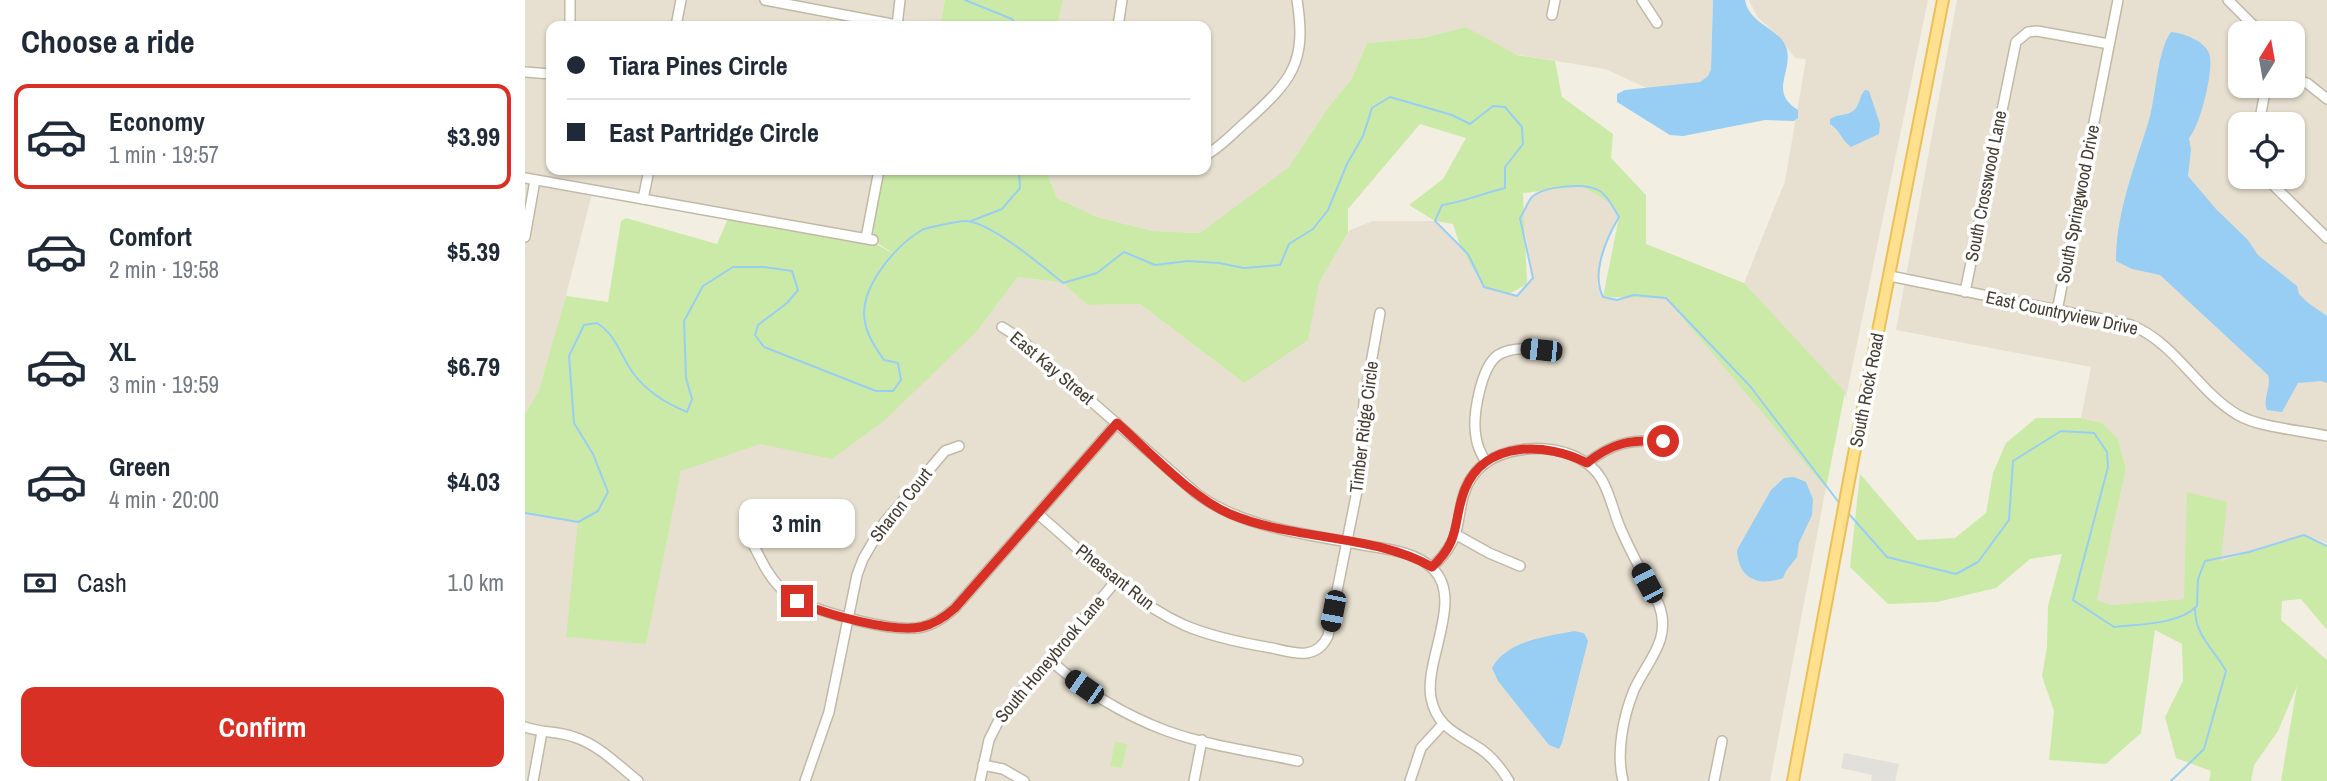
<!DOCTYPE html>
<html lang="en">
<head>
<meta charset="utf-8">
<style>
	:root { --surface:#fff; --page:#f2f2f3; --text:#1f2937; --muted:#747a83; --line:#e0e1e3; --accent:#d93025 }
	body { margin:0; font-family:"Archivo Narrow",sans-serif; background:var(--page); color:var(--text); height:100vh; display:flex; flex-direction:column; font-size:26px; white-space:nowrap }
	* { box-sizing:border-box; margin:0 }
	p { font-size:23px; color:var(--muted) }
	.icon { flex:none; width:38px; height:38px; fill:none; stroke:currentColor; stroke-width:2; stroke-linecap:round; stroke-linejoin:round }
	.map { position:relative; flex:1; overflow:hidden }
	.panel { display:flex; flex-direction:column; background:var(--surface); width:525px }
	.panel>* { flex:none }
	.guide { position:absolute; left:21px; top:21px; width:665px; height:154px; border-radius:14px; box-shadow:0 2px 5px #0004; display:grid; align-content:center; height:154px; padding:0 21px; background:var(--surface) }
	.needle { width:46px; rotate:11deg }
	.tools { position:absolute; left:1703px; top:21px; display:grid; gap:14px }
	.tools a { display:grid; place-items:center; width:77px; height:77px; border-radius:14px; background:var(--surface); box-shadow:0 2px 5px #0004; font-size:35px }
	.end { position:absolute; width:32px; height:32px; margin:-16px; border:9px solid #d93025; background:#fff; box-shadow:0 0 0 4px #fff }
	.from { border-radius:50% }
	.bubble { position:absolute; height:49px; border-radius:14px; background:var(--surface); box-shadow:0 2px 5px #0004; font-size:23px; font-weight:800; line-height:49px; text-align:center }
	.car { position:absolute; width:21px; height:42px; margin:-21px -10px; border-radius:9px; box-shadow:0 0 5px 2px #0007; background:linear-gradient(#222 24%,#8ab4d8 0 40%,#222 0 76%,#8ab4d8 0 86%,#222 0) }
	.guide b { display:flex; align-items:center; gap:24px; height:66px; font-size:26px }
	.guide b+b { border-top:2px solid var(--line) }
	.guide i { width:18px; height:18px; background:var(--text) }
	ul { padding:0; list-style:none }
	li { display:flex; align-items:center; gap:21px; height:105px; margin:0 14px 10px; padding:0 7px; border:4px solid transparent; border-radius:14px }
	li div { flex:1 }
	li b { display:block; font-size:26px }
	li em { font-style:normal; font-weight:800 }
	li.active { border-color:var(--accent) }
	li>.icon { width:63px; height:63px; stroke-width:1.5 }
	h2 { padding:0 21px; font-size:32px; line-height:84px }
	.pay { display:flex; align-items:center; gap:18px; height:77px; padding:0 21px; font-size:26px }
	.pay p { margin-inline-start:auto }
	.primary-button { display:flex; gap:14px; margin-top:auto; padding:14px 21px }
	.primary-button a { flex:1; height:80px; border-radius:14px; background:var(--accent); color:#fff; font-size:28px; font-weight:800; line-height:80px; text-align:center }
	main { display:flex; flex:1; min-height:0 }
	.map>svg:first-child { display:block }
	.residential { fill:#e7e0d0; fill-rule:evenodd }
	.green { fill:#cbeaa8 }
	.parking { fill:#e2e0db }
	.water { fill:#99cef4 }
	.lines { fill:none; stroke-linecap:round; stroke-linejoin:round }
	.stream { stroke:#99cef4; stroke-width:2 }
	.minor-casing { stroke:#c1b9a7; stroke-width:12 }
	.major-casing { stroke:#ebc058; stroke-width:14 }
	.minor { stroke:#fff; stroke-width:9 }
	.major { stroke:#ffe08f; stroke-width:10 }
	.route { stroke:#d93025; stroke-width:9 }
	.labels { text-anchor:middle; stroke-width:7; stroke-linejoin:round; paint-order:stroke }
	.street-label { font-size:18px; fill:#443d32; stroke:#fff }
</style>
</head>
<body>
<main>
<section class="panel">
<h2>Choose a ride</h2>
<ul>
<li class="active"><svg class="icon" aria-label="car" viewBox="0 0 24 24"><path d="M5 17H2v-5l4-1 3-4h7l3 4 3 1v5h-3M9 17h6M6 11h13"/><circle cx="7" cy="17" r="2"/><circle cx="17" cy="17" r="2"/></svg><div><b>Economy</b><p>1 min · 19:57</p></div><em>$3.99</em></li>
<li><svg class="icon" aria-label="car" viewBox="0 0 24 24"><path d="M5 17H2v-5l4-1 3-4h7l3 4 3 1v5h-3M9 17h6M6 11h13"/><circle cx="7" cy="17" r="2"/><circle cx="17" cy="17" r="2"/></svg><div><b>Comfort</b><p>2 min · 19:58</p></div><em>$5.39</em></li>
<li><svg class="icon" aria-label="car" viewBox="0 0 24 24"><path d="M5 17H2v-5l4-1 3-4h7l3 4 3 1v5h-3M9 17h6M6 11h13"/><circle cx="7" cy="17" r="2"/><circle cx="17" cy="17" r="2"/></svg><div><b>XL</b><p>3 min · 19:59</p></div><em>$6.79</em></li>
<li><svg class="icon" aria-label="car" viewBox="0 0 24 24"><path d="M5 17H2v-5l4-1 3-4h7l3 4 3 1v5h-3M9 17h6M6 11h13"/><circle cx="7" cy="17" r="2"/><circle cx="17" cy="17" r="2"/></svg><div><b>Green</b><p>4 min · 20:00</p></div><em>$4.03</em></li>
</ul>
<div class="pay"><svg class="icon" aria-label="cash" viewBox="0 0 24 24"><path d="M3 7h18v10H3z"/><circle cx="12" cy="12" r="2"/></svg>Cash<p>1.0 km</p></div>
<div class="primary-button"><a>Confirm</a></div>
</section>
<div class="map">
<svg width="1802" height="781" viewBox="0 0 1802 781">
	<rect width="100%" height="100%" fill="#f2eee2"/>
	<g class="residential">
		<path d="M0 0H420L415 26H26V170H354L341 238 68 190 29 342 14 390 0 414Z"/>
		<path d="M538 0H1188L1186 69 1183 76 1175 82 1122 88 1080 69 983 53 941 27 898 38 842 43 827 78 803 108 759 174 675 233 628 231 572 217 532 198 521 170H681V26H532Z"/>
		<path d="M1224 0H1403L1321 397 1219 283 1260 181 1281 59 1270 58 1252 34 1233 18Z"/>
		<path d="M1432 0H1802V543L1779 535 1696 561 1663 492 1660 599 1586 605 1572 600 1601 469 1593 439 1577 423 1556 418 1566 367 1371 330ZM1715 33H1768V86H1715ZM1715 124H1768V177H1715Z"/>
		<path d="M1040 186H1061L1086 203 1094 217 1085 233 1076 262 1072 284 1078 297 1092 300 1109 295 1141 298 1225 386 1301 488 1245 781H0V513L141 537 156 471 452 331 493 277 538 283 562 305 615 304 719 383 791 288 825 230 848 221H910L943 254 959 287 992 296 1008 278 997 214 1007 196 1021 189Z"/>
	</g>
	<g class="green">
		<path d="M420 0H538L532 26H415Z"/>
		<path d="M941 27 992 55 1030 61 1037 97 1088 134 1086 158 1121 195V244L1219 283 1320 392 1301 488 1141 298 1078 297 1094 217 1086 203 1057 186 998 193 1002 284 984 294 959 287 935 246 928 224 910 221 884 205 918 179 941 138 895 124 823 209V233L794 283 783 340 719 383 615 304 562 305 538 283 493 277 452 331 359 421 307 459 235 444 156 471 121 644 41 637 53 522 0 513V414L14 390 41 296 83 302 96 221 101 218 192 244 205 214 341 238 372 256 348 240 354 170H521L532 198 572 217 628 231 675 233 763 168 803 108 827 78 842 43 898 38Z"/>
		<path d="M1511 418H1556L1577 423 1593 439 1601 469 1572 600 1586 605 1659 599 1662 492 1702 502 1696 561 1779 535 1802 546V630L1776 599 1757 601 1756 620 1802 660V781H1756L1772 686 1753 731 1729 765 1726 781H1684L1686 771 1651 758 1640 717 1658 681 1657 644 1630 630 1616 733 1581 764 1524 760 1529 711 1517 676 1522 647 1523 606 1537 554 1505 559 1471 588 1412 602 1363 604 1325 567 1335 474 1392 540 1430 538 1461 513 1468 473 1481 443Z"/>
		<path d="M590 742 602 744 597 768 585 766Z"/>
	</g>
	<path class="parking" d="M1319 753 1374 764 1370 781H1346L1347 775 1316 768Z"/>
	<g class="water">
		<path d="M1188 0H1220C1225 26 1257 28 1262 50 1267 74 1244 92 1273 110V118L1269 121 1240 120 1158 136 1145 135 1092 102V94L1100 90 1175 82 1183 76 1186 69Z"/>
		<path d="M1646 32C1659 33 1679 41 1684 53 1690 68 1675 126 1664 138L1666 150 1663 176 1691 209 1723 240 1733 255 1772 286 1774 294 1782 302 1802 316V383L1796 381 1773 383 1757 412 1742 410C1737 398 1747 387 1743 375L1635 275 1607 269 1591 261C1591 212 1610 166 1624 120 1631 96 1632 51 1646 32Z"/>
		<path d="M1340 90 1344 91 1355 124 1354 134 1326 147C1317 141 1315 130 1305 124V119C1312 114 1321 116 1328 111 1335 106 1334 96 1340 90Z"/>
		<path d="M1269 477 1281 482 1288 499 1287 515 1274 543 1272 557 1261 571 1258 578C1234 587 1213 579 1212 550L1246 490 1259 478Z"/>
		<path d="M1049 631 1059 633 1063 641 1037 743 1034 749 1024 745 973 681 967 668C982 640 1021 637 1049 631Z"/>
	</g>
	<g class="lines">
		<g class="stream">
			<path d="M440 0 487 19 492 26"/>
			<path d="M446 221 477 209 495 188 494 170"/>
			<path d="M0 513 53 522 73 511 83 492 68 454 49 423 44 356 59 325 72 323C92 336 95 355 108 373 122 392 140 403 162 412L167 399 161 378 159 321 178 286 208 267H239L267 271 273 290 262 303 233 325 230 335 239 347 351 391H368L376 380 373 363 359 360C351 349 342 335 340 322 333 289 370 246 397 230 399 228 435 221 439 221 464 220 518 267 538 283L572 273 599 252 630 265 663 261 694 263 719 268 755 265 764 244 788 229 803 210 822 164 838 136 847 108 865 97 927 115 945 124 968 106 980 107 997 127 998 144 980 167V188C959 193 939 202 917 205L910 221 943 254 959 287 992 296 1008 278 995 218C999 212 1002 204 1006 198 1017 186 1061 182 1075 191 1083 196 1089 209 1094 217 1081 239 1066 273 1078 297L1092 300 1109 295 1141 298 1225 386 1315 504"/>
			<path d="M1324 514 1362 557 1431 574 1453 562 1484 520 1488 461 1536 431 1569 433 1582 452 1583 467 1548 600 1589 627C1615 624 1653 625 1672 606L1673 579 1680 561 1724 552 1779 535 1802 546"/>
			<path d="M1646 781 1679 749 1701 671C1689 649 1670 636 1670 609"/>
		</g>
		<g class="minor-casing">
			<g id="minor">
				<path d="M45 0V26"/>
				<path d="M240 0 372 25"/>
				<path d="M1117 0 1132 23"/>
				<path d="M1703 0 1736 33"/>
				<path d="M1027 15 1030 0"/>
				<path d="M151 26 156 0"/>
				<path d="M372 26 375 0"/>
				<path d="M593 26 597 0"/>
				<path d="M0 72 26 74"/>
				<path d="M1768 79 1782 83 1802 99"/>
				<path d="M1734 124 1741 86"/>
				<path d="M681 155C696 147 709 132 722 121 767 80 782 63 772 0"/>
				<path d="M1740 177 1802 238"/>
				<path d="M0 178 348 240"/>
				<path d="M118 199 124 170"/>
				<path d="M0 237 10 180"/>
				<path d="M341 238 354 170"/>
				<path d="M1365 276 1606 325C1651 343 1672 391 1713 415 1736 428 1775 430 1802 436"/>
				<path d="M1440 292 1491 42 1503 32 1512 31 1584 44"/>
				<path d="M1532 311 1593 0"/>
				<path d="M477 327 493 337 672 494C719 528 777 533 833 544 858 549 890 550 908 569 939 599 899 660 906 698 911 725 930 733 951 746 965 754 976 768 984 781"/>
				<path d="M961 462C956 454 952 446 951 437 947 416 956 367 973 355 986 347 1002 348 1016 350"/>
				<path d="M1062 463C1089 442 1105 440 1138 441"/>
				<path d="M513 514C559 553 603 599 659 625 687 637 717 643 747 648 769 653 791 661 803 636L835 476 839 402 855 313"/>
				<path d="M930 534 964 553 995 566"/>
				<path d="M228 544C237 562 245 580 261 593 284 611 363 631 392 628 407 626 419 618 430 608L592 423"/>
				<path d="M907 567C918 557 927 546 931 532 936 513 935 494 947 477 960 458 980 451 1002 449 1031 446 1066 456 1079 484 1087 500 1090 518 1098 534 1109 559 1122 581 1134 605 1147 640 1122 661 1109 690 1098 717 1091 753 1098 781"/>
				<path d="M524 659C558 690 599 715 642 731 684 746 730 752 773 761"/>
				<path d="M0 727C16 733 33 731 49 737 74 745 93 765 113 781"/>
				<path d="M458 765 478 769 499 781"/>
				<path d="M8 781 17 732"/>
				<path d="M280 781 304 712 332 575 338 559 359 523 420 451 434 446"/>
				<path d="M455 781 464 740 476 716 591 581"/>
				<path d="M669 781 677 740"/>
				<path d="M885 781 896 748 918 724"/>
				<path d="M1189 781 1197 741"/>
			</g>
		</g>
		<g class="major-casing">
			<path id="major" d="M1268 781 1328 459 1418 0"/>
		</g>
		<use href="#minor" class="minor"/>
		<use href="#major" class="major"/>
	</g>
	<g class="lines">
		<path class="route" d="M272 601C298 614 368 633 396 627 410 624 420 617 430 608L592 423C624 451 667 498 705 514 769 541 846 533 907 567 937 539 927 522 940 489 960 440 1022 442 1062 463 1088 442 1105 440 1138 441"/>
	</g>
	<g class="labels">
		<g class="street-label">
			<text transform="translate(1461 186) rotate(-79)" y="6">South Crosswood Lane</text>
			<text transform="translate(1553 204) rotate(-79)" y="6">South Springwood Drive</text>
			<text transform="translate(1537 313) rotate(12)" y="6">East Countryview Drive</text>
			<text transform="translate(527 368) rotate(40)" y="6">East Kay Street</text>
			<text transform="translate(1342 390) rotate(-79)" y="6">South Rock Road</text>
			<text transform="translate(839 427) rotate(-83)" y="6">Timber Ridge Circle</text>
			<text transform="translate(376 505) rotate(-52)" y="6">Sharon Court</text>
			<text transform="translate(590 577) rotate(38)" y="6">Pheasant Run</text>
			<text transform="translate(525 659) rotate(-50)" y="6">South Honeybrook Lane</text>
		</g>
	</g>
</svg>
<div class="tools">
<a><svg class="needle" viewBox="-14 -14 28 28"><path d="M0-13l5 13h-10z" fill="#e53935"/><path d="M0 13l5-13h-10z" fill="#747a83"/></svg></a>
<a><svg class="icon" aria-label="locate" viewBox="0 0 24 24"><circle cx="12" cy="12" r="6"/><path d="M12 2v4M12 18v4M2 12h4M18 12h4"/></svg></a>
</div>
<i class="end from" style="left:1138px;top:441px"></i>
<i class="end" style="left:272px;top:601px"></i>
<div class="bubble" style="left:214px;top:499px;width:116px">3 min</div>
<i class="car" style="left:1016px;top:350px;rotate:276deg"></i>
<i class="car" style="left:1122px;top:583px;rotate:332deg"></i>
<i class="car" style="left:808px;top:611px;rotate:191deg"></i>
<i class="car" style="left:559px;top:687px;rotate:305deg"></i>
<div class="guide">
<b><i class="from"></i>Tiara Pines Circle</b>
<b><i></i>East Partridge Circle</b>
</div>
</div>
</main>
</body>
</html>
